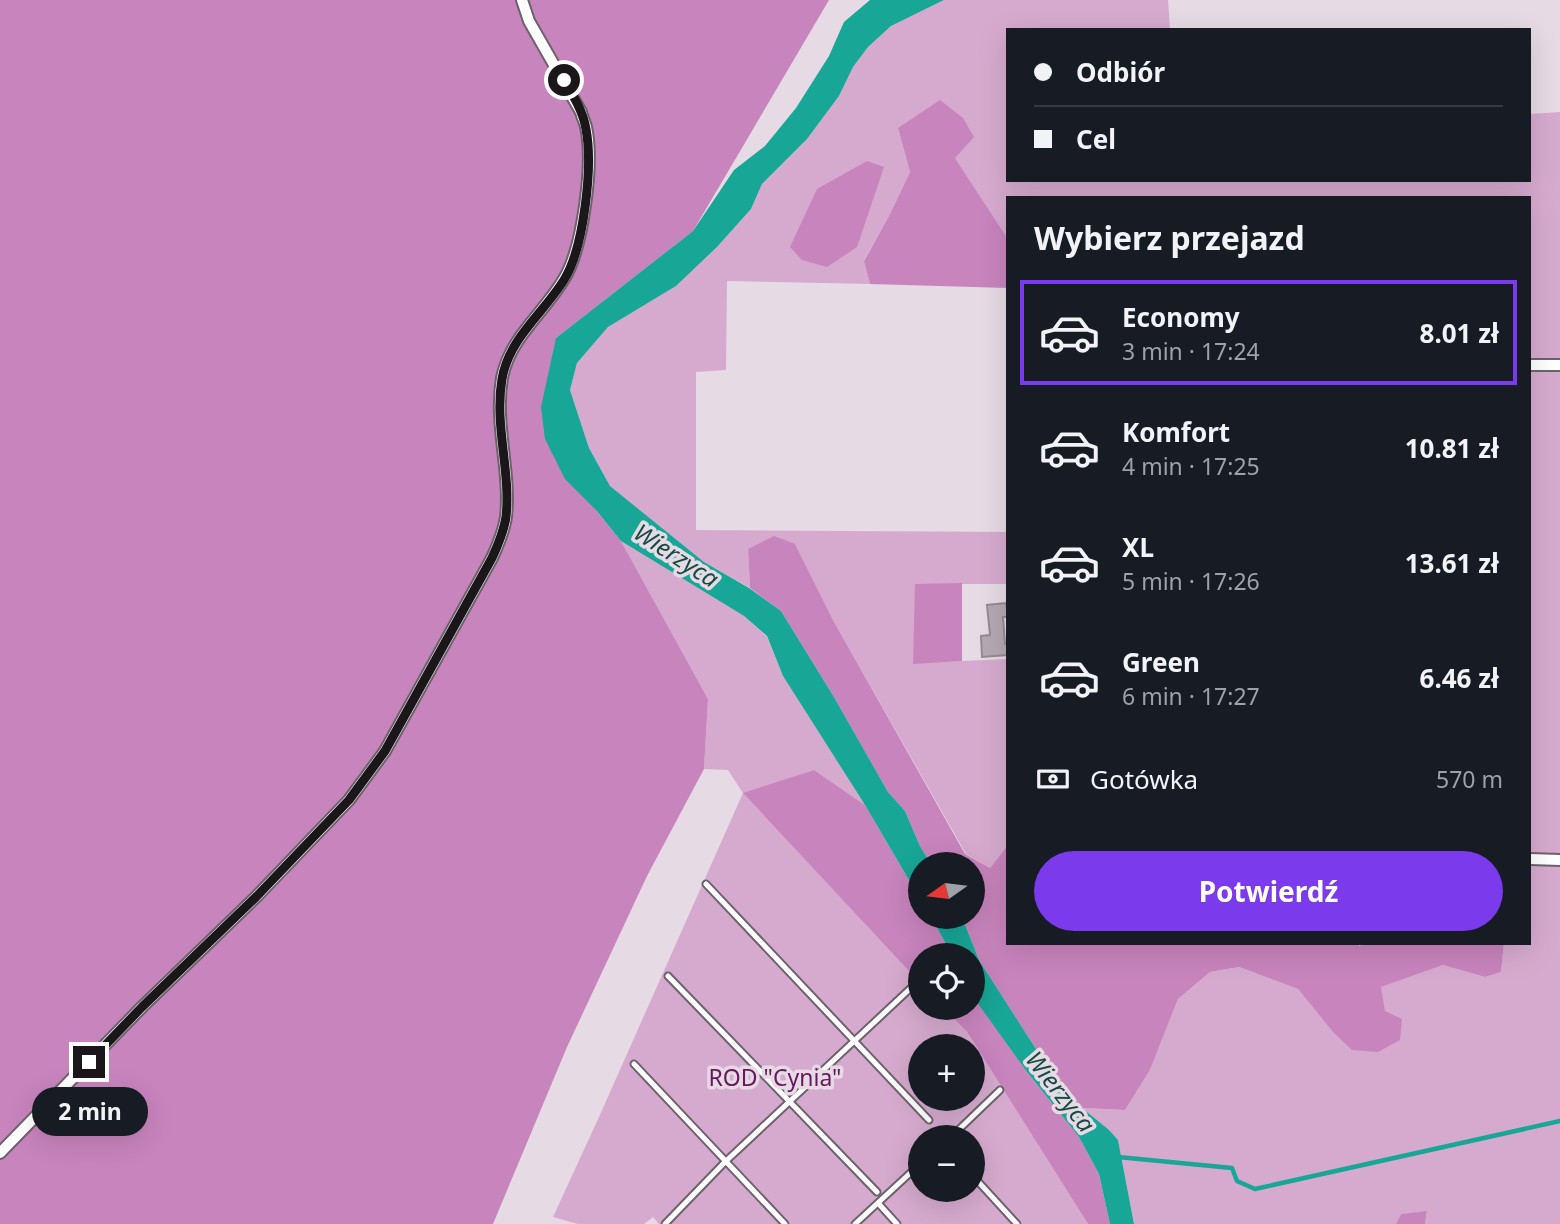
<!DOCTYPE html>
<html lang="pl">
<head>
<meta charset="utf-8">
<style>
	:root { --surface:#171b24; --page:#242831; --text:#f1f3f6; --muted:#9ea1a6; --line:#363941; --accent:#7c3aed }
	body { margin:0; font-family:"Noto Sans",sans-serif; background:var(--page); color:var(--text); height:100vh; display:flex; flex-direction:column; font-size:26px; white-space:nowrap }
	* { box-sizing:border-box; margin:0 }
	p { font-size:23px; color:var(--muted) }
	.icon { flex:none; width:38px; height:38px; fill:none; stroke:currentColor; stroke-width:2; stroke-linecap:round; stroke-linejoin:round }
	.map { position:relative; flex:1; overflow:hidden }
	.panel { position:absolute; left:1006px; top:196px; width:525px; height:749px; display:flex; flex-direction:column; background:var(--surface); border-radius:0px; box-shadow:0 7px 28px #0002 }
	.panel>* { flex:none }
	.hud { position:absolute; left:1006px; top:28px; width:525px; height:154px; border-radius:0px; box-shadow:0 7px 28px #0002; display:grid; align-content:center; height:154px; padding:0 28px; background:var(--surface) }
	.needle { width:46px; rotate:256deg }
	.tools { position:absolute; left:908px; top:852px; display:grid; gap:14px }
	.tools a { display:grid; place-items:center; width:77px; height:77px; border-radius:50%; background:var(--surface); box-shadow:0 7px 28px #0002; font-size:35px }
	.end { position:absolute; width:32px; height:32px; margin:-16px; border:9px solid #1b161a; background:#fff; box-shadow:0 0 0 4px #fff }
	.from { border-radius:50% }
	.bubble { position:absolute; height:49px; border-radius:24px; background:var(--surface); box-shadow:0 7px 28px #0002; font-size:23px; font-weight:700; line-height:49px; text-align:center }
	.hud b { display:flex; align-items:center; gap:24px; height:66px; font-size:26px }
	.hud b+b { border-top:2px solid var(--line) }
	.hud i { width:18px; height:18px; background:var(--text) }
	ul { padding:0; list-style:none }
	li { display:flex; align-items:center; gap:21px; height:105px; margin:0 14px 10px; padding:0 14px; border:4px solid transparent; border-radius:0px }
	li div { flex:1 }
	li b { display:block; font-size:26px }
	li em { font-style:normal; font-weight:700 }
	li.current { border-color:var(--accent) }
	li>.icon { width:63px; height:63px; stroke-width:1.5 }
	h2 { padding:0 28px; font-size:32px; line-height:84px }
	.pay { display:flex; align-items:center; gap:18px; height:77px; padding:0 28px; font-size:26px }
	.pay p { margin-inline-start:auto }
	.primary-button { display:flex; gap:14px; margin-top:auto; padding:14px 28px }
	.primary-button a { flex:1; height:80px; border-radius:42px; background:var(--accent); color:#fff; font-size:28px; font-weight:700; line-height:80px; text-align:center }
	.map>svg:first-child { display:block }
	.green { fill:#d6aace; fill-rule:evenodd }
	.forest { fill:#c884bd }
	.water { fill:#18a696 }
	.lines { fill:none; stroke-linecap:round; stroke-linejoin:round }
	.stream { stroke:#18a696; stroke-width:4.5 }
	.building { fill:#b5a9b3; stroke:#958993; stroke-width:2 }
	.lane-casing { stroke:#6d626b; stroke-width:9 }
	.street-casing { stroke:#6d626b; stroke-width:14 }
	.lane { stroke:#fff; stroke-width:5 }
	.street { stroke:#fff; stroke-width:10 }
	.route { stroke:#1b161a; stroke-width:9 }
	.labels { text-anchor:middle; stroke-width:7; stroke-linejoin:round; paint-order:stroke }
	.park-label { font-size:23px; fill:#681760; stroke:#e6dae4 }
	.water-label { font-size:24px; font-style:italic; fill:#164b44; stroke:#e6dae4 }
</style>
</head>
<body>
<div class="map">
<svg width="1560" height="1224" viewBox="0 0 1560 1224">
	<rect width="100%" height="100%" fill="#e6dae4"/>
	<g class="green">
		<path d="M944 0H1168L1170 30H1008V180H1530V114L1560 112V361L1530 360V198H1008V239L955 158 898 128 910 172 890 214 864 260 870 284 727 281 726 370 696 372V530L1008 532V584H916L914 663 1008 659V845L990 868 966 854 833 620 795 544 748 549 750 588 704 562 610 486 589 448 570 390 577 363 608 327 676 286 717 247 751 209 762 184 807 139 839 96 853 67 868 47 891 26Z"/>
		<path d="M1530 370 1560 371V855L1530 853Z"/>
		<path d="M621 541 744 616 767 637 783 676 865 805 814 770 744 794 920 983V1008H944L967 1032 1088 1224H659L653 1217 644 1224H578L553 1217 599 1117 743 793 728 770 704 769 708 699ZM920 1046H973V1099H920ZM920 1138H973V1190H920Z"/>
		<path d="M1530 862 1560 864V1224H1425L1427 1212 1401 1214 1396 1224H1134L1118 1140 1082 1108 1125 1110 1150 1070 1178 999 1210 972 1239 967 1298 989 1332 1031 1385 1011 1380 987 1443 965 1485 977 1501 972 1504 943H1530Z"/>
	</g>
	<g class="forest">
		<path d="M0 0H829L693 231 556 338 596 510 621 541 708 699 704 769 647 876 567 1047 493 1224H0Z"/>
		<path d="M940 100 963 118 974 137 955 158 1008 239V288L870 284 864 261 890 214 910 172 898 128Z"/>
		<path d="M867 161 884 167 857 247 827 267 802 260 790 247 817 189Z"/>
		<path d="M774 536 795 544 833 620 965 854 990 868 1008 845V943H1355L1360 946 1362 943H1504L1501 972 1485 977 1443 965 1381 987 1385 1011 1402 1019 1400 1040 1378 1052 1352 1050 1332 1031 1298 989 1239 967 1210 972 1178 999 1150 1070 1125 1110 1082 1108 1054 1077 979 960 962 917H973V864H931L920 846 905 811 888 792 834 697 781 611 750 588 748 549Z"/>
		<path d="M962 583V661L913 664 915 584Z"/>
		<path d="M814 770 865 805 920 899V917H931L952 955 920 956V983L743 793Z"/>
		<path d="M973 996 1027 1072 1079 1137 1099 1174 1110 1224H1088L967 1032 944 1008H973Z"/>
		<path d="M1427 1211 1425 1224H1396L1401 1214Z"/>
	</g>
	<g class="water">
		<path d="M870 0H944L891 26 868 47 853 67 839 96 807 139 762 184 751 209 717 247 676 286 608 327 577 363 570 390 589 448 610 486 704 562 749 588 781 611 834 697 888 792 905 811 920 846 931 864H920V899L865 805 783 676 767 636 744 616 621 541 596 510 565 479 545 439 541 407 556 338 693 231 734 170 765 146 796 108 829 56 844 22Z"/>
		<path d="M931 917H962L979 960 1054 1077 1082 1108 1109 1130 1118 1140 1134 1224H1110L1099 1174 1079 1137 1027 1072 976 1001 973 996V956L952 955Z"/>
	</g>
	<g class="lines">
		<path class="stream" d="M1118 1157 1232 1168 1237 1181 1255 1189 1560 1121"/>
	</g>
	<path class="building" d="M1006 603 1008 617H1003L1005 644H1008V655L982 657 981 636 990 635 987 605Z"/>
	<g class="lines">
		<g class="lane-casing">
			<g id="lane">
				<path d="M706 884 929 1120"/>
				<path d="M668 976 877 1192"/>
				<path d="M634 1064 785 1224"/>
				<path d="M950 1138 1000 1090"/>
				<path d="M973 1176 1017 1224"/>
				<path d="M878 1203 897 1224"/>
				<path d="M665 1224 725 1162 914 985"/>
				<path d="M855 1224 920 1164"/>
			</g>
		</g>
		<g class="street-casing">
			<g id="street">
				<path d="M1530 365H1560"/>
				<path d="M1530 859 1560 860"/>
				<path d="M0 1153 142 1007 257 896 349 800 385 751 492 558C498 545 504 531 506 517 511 471 494 424 502 378 510 337 544 313 564 279 583 248 594 163 586 127 585 122 582 117 581 112L529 21 522 0"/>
			</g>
		</g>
		<use href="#lane" class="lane"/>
		<use href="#street" class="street"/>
	</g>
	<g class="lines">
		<path class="route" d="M89 1062 142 1007 257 896 349 800 385 751 492 558C498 545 504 531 506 517 511 471 494 425 502 379 509 338 543 314 564 280 584 248 593 166 586 129 583 111 573 95 564 80"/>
	</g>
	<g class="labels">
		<g class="park-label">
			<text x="775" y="1086">ROD "Cynia"</text>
		</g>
		<g class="water-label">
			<text transform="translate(676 556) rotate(33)" y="8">Wierzyca</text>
			<text transform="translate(1060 1092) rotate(52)" y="8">Wierzyca</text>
		</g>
	</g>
</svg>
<div class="tools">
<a><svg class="needle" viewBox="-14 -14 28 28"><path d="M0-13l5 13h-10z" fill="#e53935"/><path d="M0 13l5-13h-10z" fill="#9ea1a6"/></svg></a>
<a><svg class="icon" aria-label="locate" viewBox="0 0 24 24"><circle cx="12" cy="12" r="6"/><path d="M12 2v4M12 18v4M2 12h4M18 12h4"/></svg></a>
<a>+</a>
<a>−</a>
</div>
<i class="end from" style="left:564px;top:80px"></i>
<i class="end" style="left:89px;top:1062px"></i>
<div class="bubble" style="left:32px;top:1087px;width:116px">2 min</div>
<div class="hud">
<b><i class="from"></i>Odbiór</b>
<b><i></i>Cel</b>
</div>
<section class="panel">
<h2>Wybierz przejazd</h2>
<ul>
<li class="current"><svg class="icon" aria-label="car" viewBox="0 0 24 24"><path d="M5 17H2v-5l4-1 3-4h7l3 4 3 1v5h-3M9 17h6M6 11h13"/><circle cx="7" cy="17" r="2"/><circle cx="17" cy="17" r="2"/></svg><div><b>Economy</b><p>3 min · 17:24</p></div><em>8.01 zł</em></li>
<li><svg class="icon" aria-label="car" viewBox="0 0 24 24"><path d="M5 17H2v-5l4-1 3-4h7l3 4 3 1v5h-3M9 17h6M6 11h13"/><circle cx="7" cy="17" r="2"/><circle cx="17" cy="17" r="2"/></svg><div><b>Komfort</b><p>4 min · 17:25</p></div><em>10.81 zł</em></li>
<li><svg class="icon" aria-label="car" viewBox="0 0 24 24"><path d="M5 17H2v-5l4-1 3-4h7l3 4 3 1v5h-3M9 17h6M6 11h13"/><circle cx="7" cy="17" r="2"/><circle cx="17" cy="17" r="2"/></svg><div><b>XL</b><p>5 min · 17:26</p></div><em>13.61 zł</em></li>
<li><svg class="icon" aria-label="car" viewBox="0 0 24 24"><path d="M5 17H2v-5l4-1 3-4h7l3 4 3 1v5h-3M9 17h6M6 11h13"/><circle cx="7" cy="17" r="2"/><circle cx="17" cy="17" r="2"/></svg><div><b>Green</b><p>6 min · 17:27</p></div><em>6.46 zł</em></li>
</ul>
<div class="pay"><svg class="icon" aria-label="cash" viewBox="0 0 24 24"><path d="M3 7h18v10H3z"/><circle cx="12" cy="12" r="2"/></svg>Gotówka<p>570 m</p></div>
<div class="primary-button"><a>Potwierdź</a></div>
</section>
</div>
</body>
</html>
